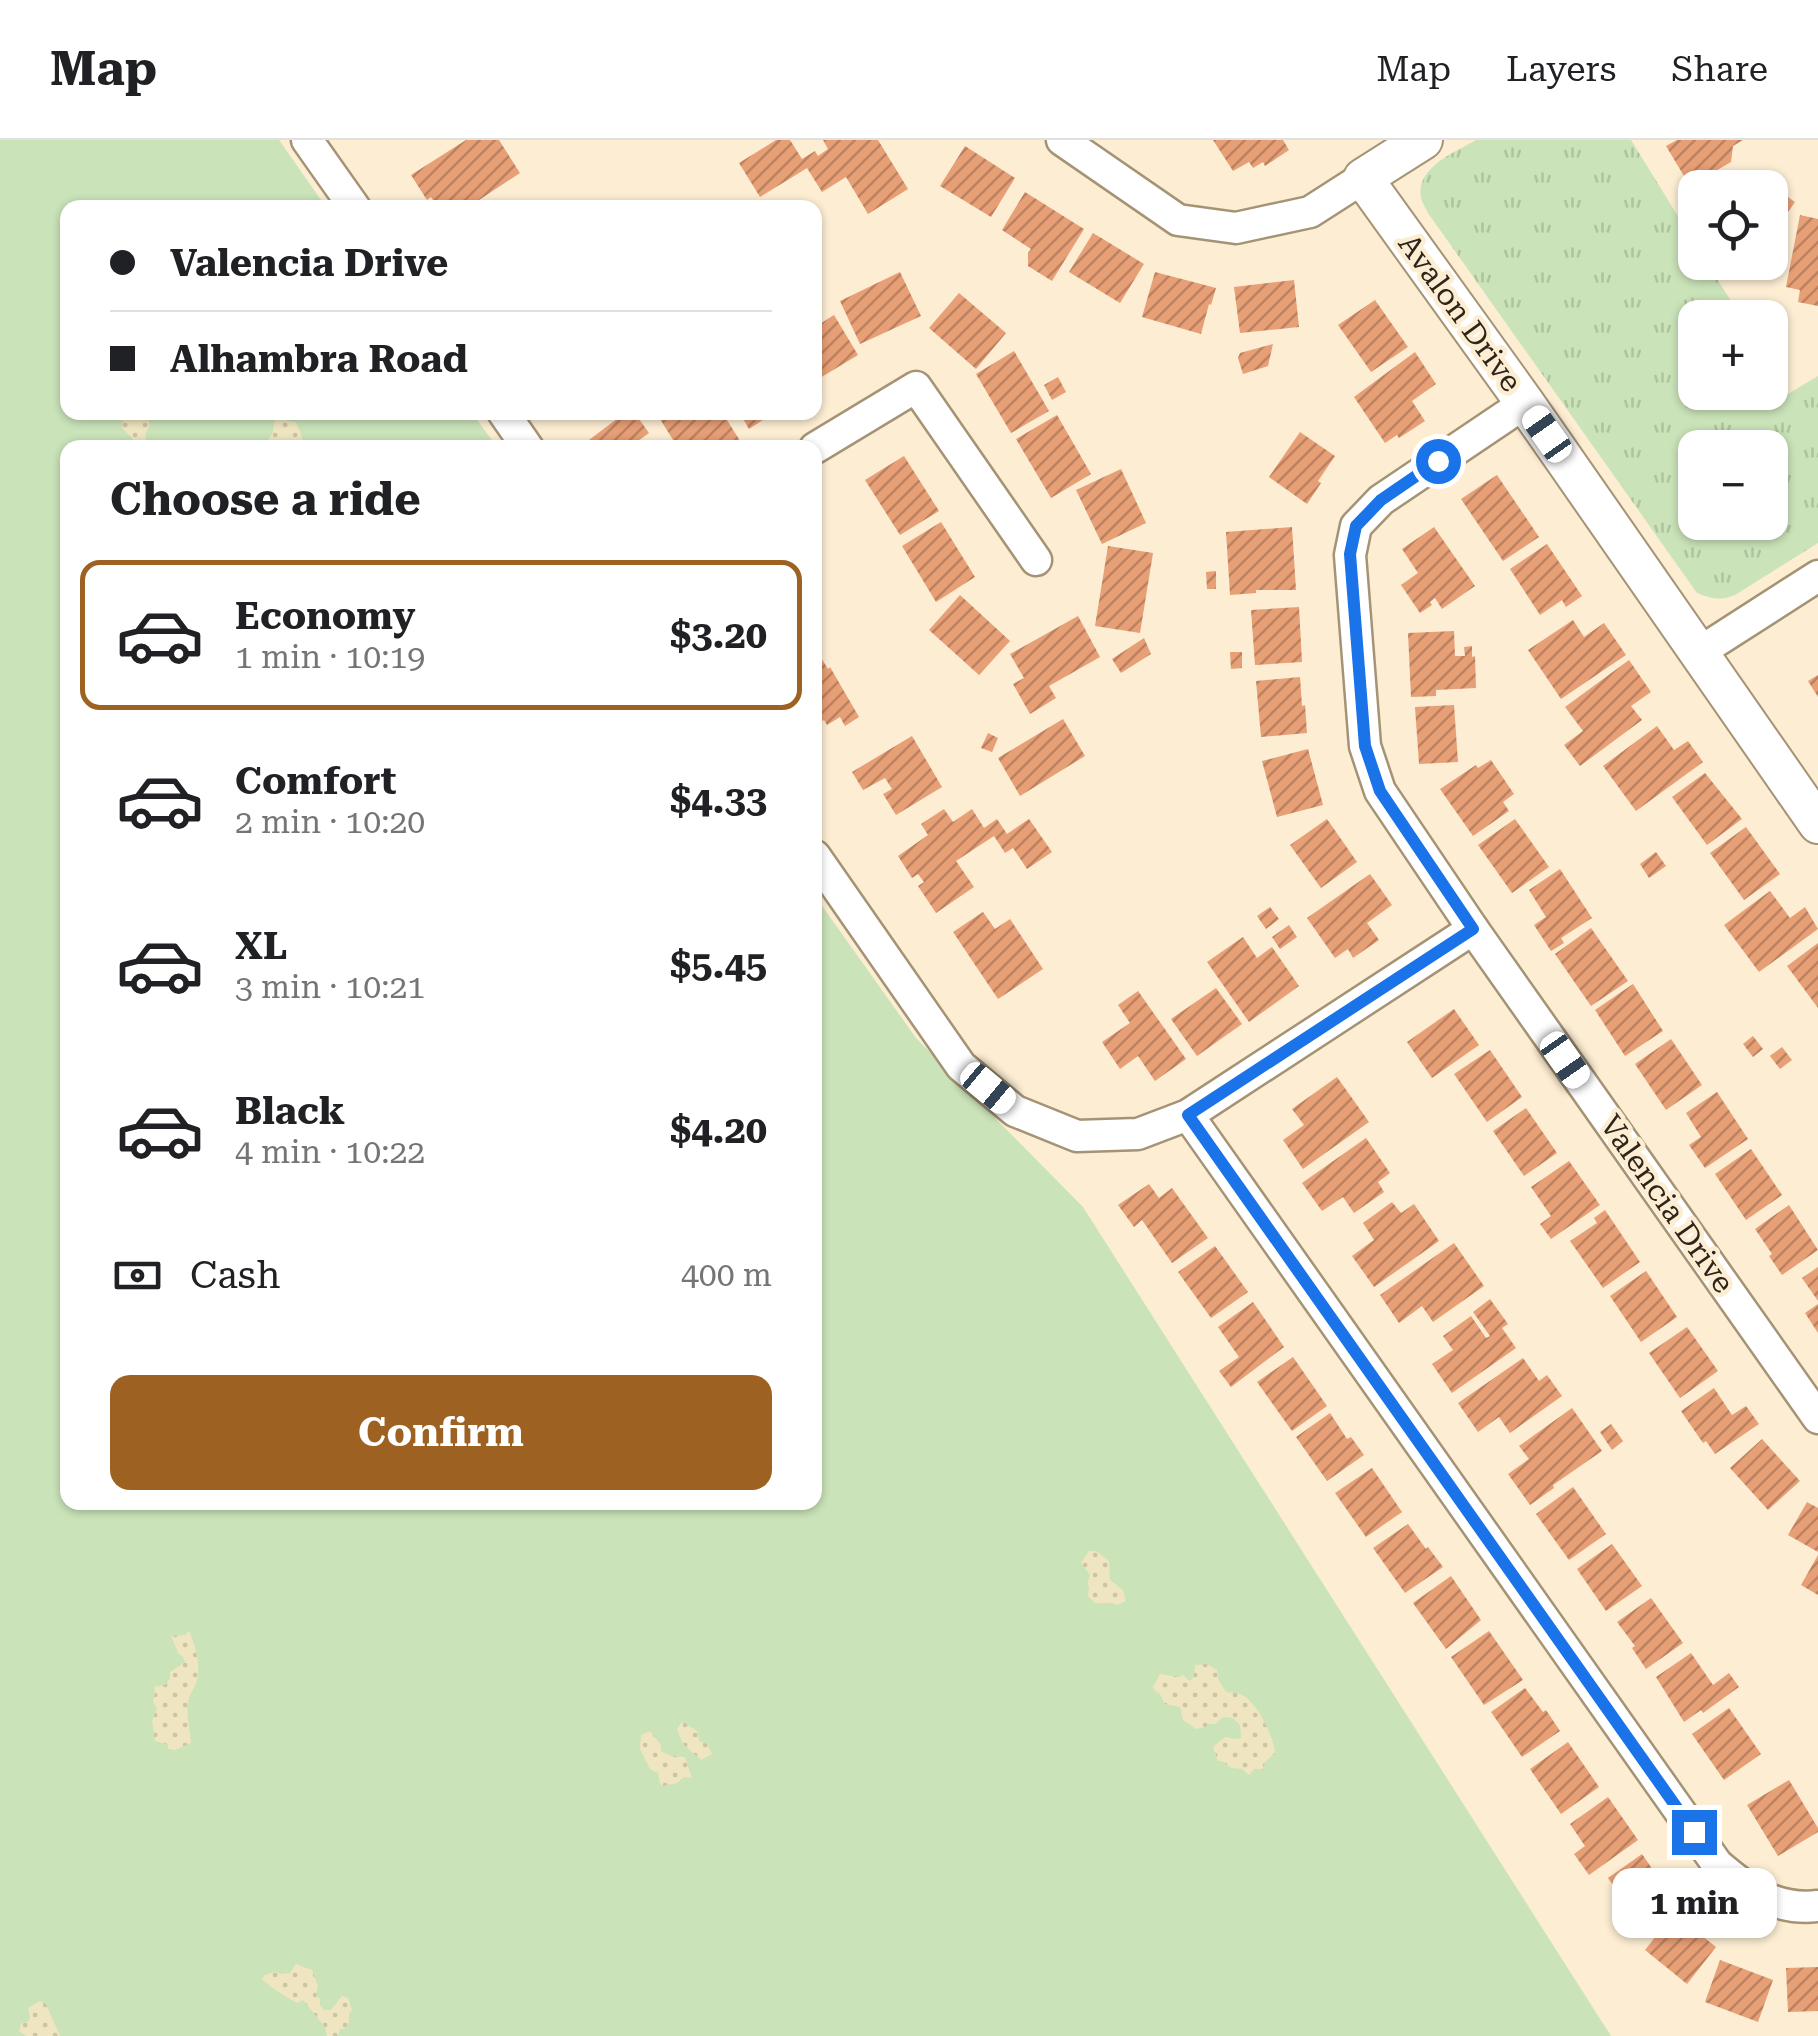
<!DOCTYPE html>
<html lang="en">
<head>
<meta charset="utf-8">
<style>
	:root { --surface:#fff; --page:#f6f6f6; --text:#202124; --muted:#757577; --line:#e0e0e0; --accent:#9d6222 }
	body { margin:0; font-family:"Roboto Serif",serif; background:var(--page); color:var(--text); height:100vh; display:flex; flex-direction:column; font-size:38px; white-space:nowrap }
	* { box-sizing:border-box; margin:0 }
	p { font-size:32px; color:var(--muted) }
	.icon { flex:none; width:55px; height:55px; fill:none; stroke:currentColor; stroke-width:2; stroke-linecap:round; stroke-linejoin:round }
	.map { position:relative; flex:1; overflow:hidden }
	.drawer { position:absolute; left:60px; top:300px; width:762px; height:1070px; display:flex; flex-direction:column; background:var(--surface); border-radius:20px; box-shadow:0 2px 8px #0004 }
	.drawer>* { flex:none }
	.guide { position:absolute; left:60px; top:60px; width:762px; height:220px; border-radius:20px; box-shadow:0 2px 8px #0004; display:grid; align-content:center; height:220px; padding:0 50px; background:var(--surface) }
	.controls { position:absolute; left:1678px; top:30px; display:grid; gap:20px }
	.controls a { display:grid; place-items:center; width:110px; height:110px; border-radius:20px; background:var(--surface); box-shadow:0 2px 8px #0004; font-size:50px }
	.end { position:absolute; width:45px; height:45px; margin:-22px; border:12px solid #1a73e8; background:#fff; box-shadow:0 0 0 5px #fff }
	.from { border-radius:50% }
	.bubble { position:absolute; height:70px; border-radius:20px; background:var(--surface); box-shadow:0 2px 8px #0004; font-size:32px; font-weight:700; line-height:70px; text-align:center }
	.car { position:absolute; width:30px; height:60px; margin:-30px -15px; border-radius:12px; box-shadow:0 0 8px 2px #0007; background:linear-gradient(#fff 24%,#345 0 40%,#fff 0 76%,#345 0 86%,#fff 0) }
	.guide b { display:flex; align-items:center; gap:35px; height:95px; font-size:38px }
	.guide b+b { border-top:2px solid var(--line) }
	.guide i { width:25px; height:25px; background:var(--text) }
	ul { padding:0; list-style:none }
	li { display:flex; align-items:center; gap:30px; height:150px; margin:0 20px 15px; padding:0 30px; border:5px solid transparent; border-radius:20px }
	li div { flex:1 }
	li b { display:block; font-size:38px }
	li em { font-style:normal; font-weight:700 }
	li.on { border-color:var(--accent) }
	li>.icon { width:90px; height:90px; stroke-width:1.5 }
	h2 { padding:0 50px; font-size:45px; line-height:120px }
	.pay { display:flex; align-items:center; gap:25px; height:110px; padding:0 50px; font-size:38px }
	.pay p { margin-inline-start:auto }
	.primary-button { display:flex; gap:20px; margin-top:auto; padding:20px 50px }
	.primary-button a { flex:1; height:115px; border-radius:20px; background:var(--accent); color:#fff; font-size:40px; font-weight:700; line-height:115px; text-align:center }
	header { display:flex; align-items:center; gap:60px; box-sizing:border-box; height:140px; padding:0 50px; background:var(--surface); border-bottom:2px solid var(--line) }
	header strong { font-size:48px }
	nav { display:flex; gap:55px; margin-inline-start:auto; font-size:35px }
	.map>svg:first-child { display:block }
	.grass { fill:#cae3b9 }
	.sand { fill:url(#sand-dots) }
	.park { fill:url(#park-tufts); fill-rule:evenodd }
	.building { fill:url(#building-hatch) }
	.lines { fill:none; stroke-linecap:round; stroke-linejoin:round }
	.minor-casing { stroke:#a59375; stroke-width:35 }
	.tertiary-casing { stroke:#a59375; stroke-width:42 }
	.minor { stroke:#fff; stroke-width:30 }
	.tertiary { stroke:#fff; stroke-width:38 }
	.route { stroke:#1a73e8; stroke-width:12 }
	.labels { text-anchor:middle; stroke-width:9; stroke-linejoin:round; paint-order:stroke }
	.street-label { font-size:30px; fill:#2d2519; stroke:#fcedd3 }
</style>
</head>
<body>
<header>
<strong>Map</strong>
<nav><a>Map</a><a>Layers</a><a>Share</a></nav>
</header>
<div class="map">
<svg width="1818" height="1896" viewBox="0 0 1818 1896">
	<defs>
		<pattern id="sand-dots" width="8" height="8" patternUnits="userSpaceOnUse" patternTransform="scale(2.5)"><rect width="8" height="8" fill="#efe5c0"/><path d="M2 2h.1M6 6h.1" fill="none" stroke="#cdc4a4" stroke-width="1.8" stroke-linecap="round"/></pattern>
		<pattern id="park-tufts" width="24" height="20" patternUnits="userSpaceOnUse" patternTransform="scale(2.5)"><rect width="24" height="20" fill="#cae3b9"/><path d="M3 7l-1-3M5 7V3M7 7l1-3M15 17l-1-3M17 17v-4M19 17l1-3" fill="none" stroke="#aec39e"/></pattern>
		<pattern id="building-hatch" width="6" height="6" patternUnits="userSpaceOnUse" patternTransform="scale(2.5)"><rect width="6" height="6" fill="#e79f76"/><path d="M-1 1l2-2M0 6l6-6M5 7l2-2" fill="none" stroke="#bc8160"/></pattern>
	</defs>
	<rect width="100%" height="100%" fill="#fcedd3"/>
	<path class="grass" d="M0 0H279L326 67 68 68V272L472 273 497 307 68 308V1362H815V756L916 898 1083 1067 1611 1896H0Z"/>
	<g class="sand">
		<path d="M123 274 136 273 139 278 147 276 150 285 145 294 147 303 156 306 160 302 165 307H129L133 299 122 288Z"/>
		<path d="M280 275 288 281 296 282 306 307 264 306 273 292 275 277Z"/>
		<path d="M1089 1411H1096L1109 1421 1110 1440 1123 1450 1126 1461 1117 1465 1112 1463H1095L1088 1456 1089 1447 1087 1445 1090 1435 1081 1423Z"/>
		<path d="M189 1491C195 1503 201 1526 197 1540 196 1547 189 1554 188 1562 186 1576 190 1589 191 1603L175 1610 168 1609 167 1604 155 1601 152 1581 157 1569 153 1562 155 1553 154 1547 165 1545 170 1539V1532L185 1522 183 1517 178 1513 171 1496 185 1495Z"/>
		<path d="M1207 1524 1217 1530 1218 1539 1226 1552C1231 1553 1237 1552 1242 1555 1257 1562 1274 1597 1275 1613L1266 1621 1262 1629H1254L1249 1635 1242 1629 1231 1628 1222 1621H1218L1213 1607 1225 1597 1235 1599 1241 1598 1240 1585 1233 1578 1223 1577 1215 1584H1208L1206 1587 1196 1589 1183 1580 1180 1567 1165 1564 1160 1554 1154 1550 1153 1547 1160 1534 1179 1537 1183 1535 1190 1541 1194 1536 1195 1525Z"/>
		<path d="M681 1583H685L697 1591 699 1601 707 1604 712 1614 701 1620 683 1604 677 1589Z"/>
		<path d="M650 1591 661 1605V1611L671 1616 685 1617 692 1638 684 1637 677 1643 663 1646 660 1644 658 1633 650 1629 640 1609 641 1595Z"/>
		<path d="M296 1824 312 1830 318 1846 316 1855 320 1859V1865L324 1870H331L342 1856 348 1858 352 1870 349 1874V1883L344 1889H340L338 1896H327L325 1887 303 1860 298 1863C287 1858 271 1848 262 1839L265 1835 275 1832 280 1834 290 1833Z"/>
		<path d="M40 1861 46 1864 60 1896H26L19 1891 21 1883 28 1882 30 1878 28 1868Z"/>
	</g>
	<path class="park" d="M1476 0H1631L1695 104V122L1707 123 1741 177 1695 178V252H1770V225L1788 254 1818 236V403L1735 455C1720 461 1712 459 1697 453L1428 73C1426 68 1422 63 1421 58 1415 27 1456 12 1476 0ZM1695 308H1770V382H1695Z"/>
	<g class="building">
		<path d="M466 0H499L520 33 467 68H448L444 61 437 66 431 57 427 60 411 35Z"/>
		<path d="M776 0H790L802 19 815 11 818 16 828 9 823 0H878L908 49 868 74 846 37 822 52 807 28 760 57 739 23Z"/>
		<path d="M1213 0H1283L1289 10 1265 26 1263 22 1253 28 1249 22 1233 31Z"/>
		<path d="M1677 0H1743L1733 6 1731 22 1690 46 1666 6Z"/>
		<path d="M965 6 1015 38 991 77 940 46Z"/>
		<path d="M1756 35 1795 62 1770 97V48H1748Z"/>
		<path d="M1025 52 1084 89 1052 141 1028 126V113L1031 109 1002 90Z"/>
		<path d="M1695 56V75L1692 68 1683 73 1678 65Z"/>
		<path d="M1800 75 1818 79V166L1798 162 1800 150 1786 147Z"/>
		<path d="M1093 93 1144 124 1120 163 1069 132Z"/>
		<path d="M900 132 921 176 860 204 840 161Z"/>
		<path d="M1155 132 1216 148 1211 165 1209 164 1201 194 1142 177Z"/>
		<path d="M1294 140 1299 187 1240 193 1234 147Z"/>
		<path d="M959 153 1006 193 976 229 929 188Z"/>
		<path d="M1375 160 1408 207 1371 232 1338 185Z"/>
		<path d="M834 175 858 215 815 241V187Z"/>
		<path d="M1273 204 1268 226 1243 234 1238 218 1240 213Z"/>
		<path d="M1014 211 1049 271 1011 293 976 234Z"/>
		<path d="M1415 212 1436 244 1412 261 1425 281 1399 298 1397 295 1385 303 1354 257Z"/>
		<path d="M1058 237 1066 252 1052 260 1044 245Z"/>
		<path d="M626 272H634L649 293 638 301 642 308H588L585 303Z"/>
		<path d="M670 272H722L742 304 736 308H678L660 279Z"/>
		<path d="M739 272H775L749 289Z"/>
		<path d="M1057 275 1091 334 1051 358 1016 299Z"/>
		<path d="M1300 292 1335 316 1318 341 1321 343 1307 364 1269 337Z"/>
		<path d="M904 316 939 371 900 395 865 340Z"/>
		<path d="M1121 329 1146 383 1102 404 1076 350Z"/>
		<path d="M1497 335 1539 397 1503 421 1461 359Z"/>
		<path d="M941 382 975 437 936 462 902 406Z"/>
		<path d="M1292 387 1296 450H1256V453L1230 455 1226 392Z"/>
		<path d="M1434 387 1475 446 1442 469 1435 458 1430 462 1432 465 1420 473 1401 445 1418 433 1402 409Z"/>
		<path d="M1547 404 1582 456 1566 467 1562 460 1540 475 1510 429Z"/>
		<path d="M1108 406 1153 413 1140 493 1095 486Z"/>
		<path d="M1216 431V449H1207L1206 432Z"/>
		<path d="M960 455 1010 501 979 535 929 490Z"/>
		<path d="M1299 467 1302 522 1255 525 1251 470Z"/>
		<path d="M1078 476 1100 517 1049 546 1056 558 1030 574 1013 544 1024 538 1010 514Z"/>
		<path d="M1573 480 1584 497 1604 483 1626 515 1561 559 1528 510Z"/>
		<path d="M1454 491 1455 516H1465L1464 507 1472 506V517L1475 516 1476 548 1436 550V556L1411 557 1408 493Z"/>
		<path d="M1144 498 1151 514 1121 533 1112 519Z"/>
		<path d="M1230 512H1242V528L1231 529Z"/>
		<path d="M820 516 828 529 830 527 859 577 845 586 840 577 827 585 824 580 815 585V519Z"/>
		<path d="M1629 520 1651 552 1631 566 1642 580 1580 626 1564 605 1583 591 1565 567Z"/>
		<path d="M1818 535V557L1808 541Z"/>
		<path d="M1300 537 1302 566 1305 565 1307 593 1261 597 1256 541Z"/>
		<path d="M1454 565 1458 622 1419 624 1415 567Z"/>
		<path d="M1063 579 1085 616 1020 656 998 618Z"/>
		<path d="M1657 586 1674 610 1688 601 1703 622 1636 671 1603 626Z"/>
		<path d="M988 593 998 598 992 612 981 608Z"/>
		<path d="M912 596 942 647 896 675 883 654 892 649 885 638 863 650 852 632Z"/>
		<path d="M1308 609 1323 665 1277 677 1262 621Z"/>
		<path d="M1491 620 1514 654 1503 662 1509 671 1473 696 1440 649 1476 625 1478 628Z"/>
		<path d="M1705 633 1742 679 1707 705 1672 657Z"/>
		<path d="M944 669 953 682 972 669 984 688 997 679 1007 694 1029 679 1052 712 1027 729 1013 708 1005 713 994 696 956 721 974 747 936 773 918 746 924 742 918 734 912 738 898 716 928 695 921 684Z"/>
		<path d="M1327 679 1357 722 1321 748 1290 705Z"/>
		<path d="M1515 679 1549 727 1512 753 1478 705Z"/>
		<path d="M1746 687 1780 734 1744 760 1710 713Z"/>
		<path d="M1656 712 1666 726 1649 738 1640 724Z"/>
		<path d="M1560 729 1592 778 1561 798 1564 803 1551 811 1534 785 1546 777 1529 750Z"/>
		<path d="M1370 734 1392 765 1367 783 1379 800 1353 818 1348 809 1335 818 1307 778Z"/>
		<path d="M1770 751 1790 778 1805 767 1818 789 1759 832 1724 785Z"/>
		<path d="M1270 767 1279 779 1266 789 1257 776Z"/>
		<path d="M983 772 995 789 1010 779 1043 829 998 859 953 792Z"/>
		<path d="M1289 785 1297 797 1280 809 1272 797Z"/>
		<path d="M1591 788 1628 841 1591 866 1555 814Z"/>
		<path d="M1243 797 1257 818 1272 807 1299 846 1249 882 1207 822Z"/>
		<path d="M1818 803V868L1787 826Z"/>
		<path d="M1633 844 1663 891 1625 916 1595 870Z"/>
		<path d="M1216 848 1242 884 1197 916 1171 879Z"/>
		<path d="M1138 851 1186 919 1155 941 1138 916 1120 929 1102 902 1130 883 1118 865Z"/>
		<path d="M1454 869 1479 905 1432 938 1407 902Z"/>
		<path d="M1753 896 1763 909 1753 917 1743 904Z"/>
		<path d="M1671 899 1702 945 1666 970 1635 924Z"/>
		<path d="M1782 907 1792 920 1780 929 1770 916Z"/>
		<path d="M1490 910 1522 957 1487 982 1454 934Z"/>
		<path d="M1337 937 1369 982 1303 1029 1283 1000 1304 985 1292 969Z"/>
		<path d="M1717 952 1748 999 1705 1028 1689 1005 1701 997 1686 973Z"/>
		<path d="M1526 968 1557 1013 1524 1036 1493 991Z"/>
		<path d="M1366 998 1390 1033 1378 1042 1384 1052 1354 1073 1343 1057 1322 1071 1302 1043Z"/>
		<path d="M1751 1009 1782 1055 1746 1080 1715 1034Z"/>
		<path d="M1569 1021 1600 1065 1551 1099 1540 1084 1551 1076 1531 1047Z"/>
		<path d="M1149 1044 1159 1058 1172 1048 1208 1098 1172 1123 1142 1080 1134 1087 1118 1065Z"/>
		<path d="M1392 1062 1401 1073 1414 1064 1439 1101 1374 1147 1352 1116 1374 1100 1363 1083Z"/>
		<path d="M1789 1065 1818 1110 1782 1135 1769 1116 1772 1114 1755 1089Z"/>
		<path d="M1605 1070 1640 1122 1603 1148 1570 1101 1597 1083 1594 1078Z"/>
		<path d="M1454 1103 1484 1146 1433 1182 1422 1166 1399 1183 1380 1155Z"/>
		<path d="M1215 1106 1248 1152 1211 1178 1178 1132Z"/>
		<path d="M1818 1127V1161L1802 1138Z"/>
		<path d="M1646 1131 1677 1177 1641 1202 1610 1156Z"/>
		<path d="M1490 1159 1508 1184 1502 1188 1516 1208 1452 1253 1432 1224 1453 1210 1443 1196 1471 1176 1486 1198 1490 1196 1473 1172Z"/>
		<path d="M1253 1162 1284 1207 1231 1247 1219 1231 1239 1217 1218 1187Z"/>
		<path d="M1818 1164V1193L1805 1173Z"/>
		<path d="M1687 1187 1718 1231 1680 1258 1649 1213Z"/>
		<path d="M1293 1217 1327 1266 1292 1291 1257 1242Z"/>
		<path d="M1523 1218 1539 1241 1547 1235 1562 1256 1510 1293 1499 1277 1478 1292 1458 1263Z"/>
		<path d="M1714 1248 1732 1275 1746 1266 1759 1284 1715 1314 1706 1301 1703 1303 1681 1271Z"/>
		<path d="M1572 1268 1602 1311 1553 1345 1554 1348 1530 1365 1508 1334 1529 1319 1519 1306Z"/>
		<path d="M1330 1273 1347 1299 1351 1297 1364 1315 1327 1341 1296 1297Z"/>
		<path d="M1611 1284 1623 1301 1612 1310 1600 1292Z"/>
		<path d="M1762 1299 1800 1341 1768 1370 1730 1328Z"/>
		<path d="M1372 1328 1402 1372 1366 1397 1335 1353Z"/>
		<path d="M1573 1347 1606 1394 1569 1420 1536 1374Z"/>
		<path d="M1807 1362 1818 1368V1412L1788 1395Z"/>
		<path d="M1408 1384 1426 1409 1428 1407 1443 1427 1405 1453 1373 1408Z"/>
		<path d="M1612 1404 1642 1446 1606 1471 1577 1429Z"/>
		<path d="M1818 1415V1455L1801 1445Z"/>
		<path d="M1451 1436 1481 1480 1446 1509 1413 1463Z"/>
		<path d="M1651 1458 1683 1503 1646 1529 1632 1508 1635 1506 1617 1482Z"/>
		<path d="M1489 1491 1523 1540 1484 1565 1451 1517Z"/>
		<path d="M1691 1513 1713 1545 1729 1533 1739 1547 1703 1573 1701 1570 1684 1582 1656 1537Z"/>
		<path d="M1525 1548 1543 1572 1546 1570 1560 1591 1522 1617 1491 1572Z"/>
		<path d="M1729 1568 1761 1614 1724 1640 1692 1594Z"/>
		<path d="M1568 1602 1599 1647 1561 1674 1530 1629Z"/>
		<path d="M1789 1640 1818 1688V1692L1778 1716 1747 1665Z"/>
		<path d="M1608 1657 1638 1700 1589 1735 1574 1714 1585 1706 1570 1684Z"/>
		<path d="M1642 1714 1660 1740 1664 1737 1677 1756 1639 1783 1608 1738Z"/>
		<path d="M1674 1773 1716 1807 1687 1844 1645 1810Z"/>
		<path d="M1720 1820 1773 1840 1758 1882 1705 1862Z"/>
		<path d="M1818 1827V1871L1788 1872 1786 1828Z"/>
	</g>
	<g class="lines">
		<g class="minor-casing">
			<g id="minor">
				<path d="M307 0 355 68"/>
				<path d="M1062 0 1178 80 1236 88 1310 72 1363 38"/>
				<path d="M1525 263 1381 360 1356 386 1350 415 1365 606 1380 651 1473 789 1818 1278"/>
				<path d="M503 272 528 308"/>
				<path d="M815 308 916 247 1036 420"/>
				<path d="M1698 513 1818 436"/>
				<path d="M815 716 961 926 1015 971 1077 996 1138 994 1188 975 1473 789"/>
				<path d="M1188 975 1717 1724C1747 1750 1776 1771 1818 1766"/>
			</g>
		</g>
		<g class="tertiary-casing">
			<path id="tertiary" d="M1423 0 1363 38 1525 263 1818 684"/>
		</g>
		<use href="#minor" class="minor"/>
		<use href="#tertiary" class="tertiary"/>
	</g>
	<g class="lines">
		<path class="route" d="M1438 321 1381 360 1356 386 1350 414 1365 606 1380 651 1473 789 1188 975 1694 1692"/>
	</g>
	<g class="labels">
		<g class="street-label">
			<text transform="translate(1460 173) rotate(54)" y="10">Avalon Drive</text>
			<text transform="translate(1667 1064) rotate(55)" y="10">Valencia Drive</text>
		</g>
	</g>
</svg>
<div class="controls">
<a><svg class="icon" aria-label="locate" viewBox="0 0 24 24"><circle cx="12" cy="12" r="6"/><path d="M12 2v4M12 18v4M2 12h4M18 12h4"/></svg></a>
<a>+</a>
<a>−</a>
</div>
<i class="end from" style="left:1438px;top:321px"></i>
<i class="end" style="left:1694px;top:1692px"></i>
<div class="bubble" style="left:1612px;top:1728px;width:165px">1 min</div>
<i class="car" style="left:1547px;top:294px;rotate:325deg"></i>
<i class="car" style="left:1565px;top:920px;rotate:145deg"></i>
<i class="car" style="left:988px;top:948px;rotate:130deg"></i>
<div class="guide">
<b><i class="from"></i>Valencia Drive</b>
<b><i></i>Alhambra Road</b>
</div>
<section class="drawer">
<h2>Choose a ride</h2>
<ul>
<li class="on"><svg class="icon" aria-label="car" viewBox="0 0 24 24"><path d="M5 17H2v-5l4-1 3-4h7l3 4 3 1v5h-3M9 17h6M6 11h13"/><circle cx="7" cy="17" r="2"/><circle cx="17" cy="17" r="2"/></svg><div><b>Economy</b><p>1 min · 10:19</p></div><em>$3.20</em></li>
<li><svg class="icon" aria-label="car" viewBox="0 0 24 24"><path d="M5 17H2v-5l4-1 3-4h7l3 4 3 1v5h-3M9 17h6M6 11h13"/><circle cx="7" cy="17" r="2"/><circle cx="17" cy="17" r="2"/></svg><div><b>Comfort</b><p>2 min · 10:20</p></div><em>$4.33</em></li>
<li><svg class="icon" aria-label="car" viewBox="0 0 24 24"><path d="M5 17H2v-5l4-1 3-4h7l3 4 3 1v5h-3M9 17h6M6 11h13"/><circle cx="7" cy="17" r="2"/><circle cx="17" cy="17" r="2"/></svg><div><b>XL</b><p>3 min · 10:21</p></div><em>$5.45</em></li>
<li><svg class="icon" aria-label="car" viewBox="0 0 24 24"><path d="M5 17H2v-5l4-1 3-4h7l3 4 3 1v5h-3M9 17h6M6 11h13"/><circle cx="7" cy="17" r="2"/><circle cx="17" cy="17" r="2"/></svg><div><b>Black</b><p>4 min · 10:22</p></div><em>$4.20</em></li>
</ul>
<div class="pay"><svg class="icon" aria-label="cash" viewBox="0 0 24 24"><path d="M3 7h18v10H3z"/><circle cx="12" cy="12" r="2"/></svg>Cash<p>400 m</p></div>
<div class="primary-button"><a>Confirm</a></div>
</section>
</div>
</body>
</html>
